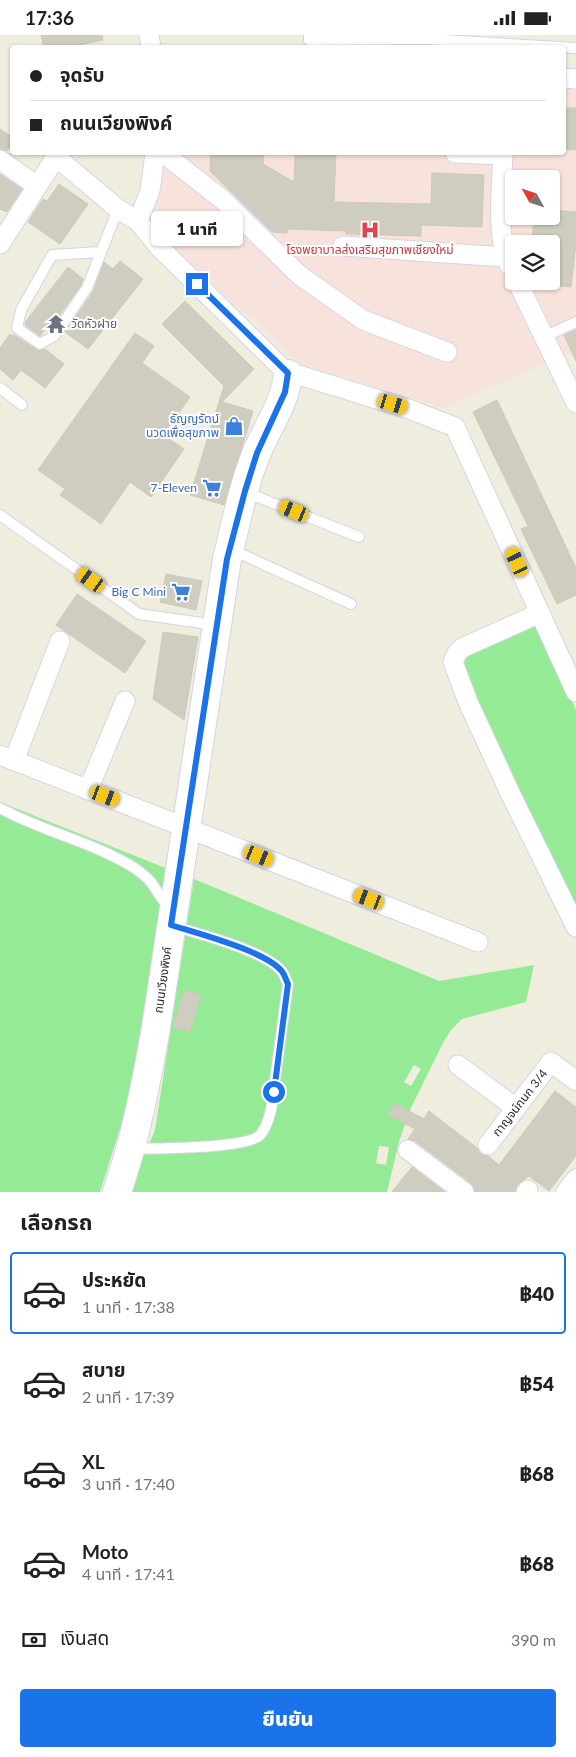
<!DOCTYPE html>
<html lang="th">
<head>
<meta charset="utf-8">
<style>
	:root { --surface:#fff; --page:#f2f2f2; --text:#202124; --muted:#757577; --line:#e0e0e0; --accent:#1a73e8 }
	body { margin:0; font-family:Lato,"Noto Sans Thai",sans-serif; background:var(--page); color:var(--text); height:100vh; display:flex; flex-direction:column; font-size:19px; white-space:nowrap }
	* { box-sizing:border-box; margin:0 }
	p { font-size:16px; color:var(--muted) }
	.icon { flex:none; width:28px; height:28px; fill:none; stroke:currentColor; stroke-width:2; stroke-linecap:round; stroke-linejoin:round }
	.map { position:relative; height:1157px; overflow:hidden }
	.side { display:flex; flex-direction:column; background:var(--surface); flex:1 }
	.side>* { flex:none }
	.hud { position:absolute; left:10px; top:10px; width:556px; height:110px; border-radius:5px; box-shadow:0 1px 4px #0004; display:grid; align-content:center; height:110px; padding:0 20px; background:var(--surface) }
	.needle { width:32px; rotate:310deg }
	.buttons { position:absolute; left:505px; top:135px; display:grid; gap:10px }
	.buttons a { display:grid; place-items:center; width:55px; height:55px; border-radius:5px; background:var(--surface); box-shadow:0 1px 4px #0004; font-size:25px }
	.end { position:absolute; width:22px; height:22px; margin:-11px; border:6px solid #1a73e8; background:#fff; box-shadow:0 0 0 2px #fff }
	.from { border-radius:50% }
	.bubble { position:absolute; height:35px; border-radius:5px; background:var(--surface); box-shadow:0 1px 4px #0004; font-size:16px; font-weight:800; line-height:35px; text-align:center }
	.car { position:absolute; width:15px; height:30px; margin:-15px -8px; border-radius:6px; box-shadow:0 0 4px 1px #0007; background:linear-gradient(#f5c518 24%,#345 0 40%,#f5c518 0 76%,#345 0 86%,#f5c518 0) }
	.hud b { display:flex; align-items:center; gap:18px; height:48px; font-size:19px }
	.hud b+b { border-top:1px solid var(--line) }
	.hud i { width:12px; height:12px; background:var(--text) }
	ul { padding:0; list-style:none }
	li { display:flex; align-items:center; gap:15px; height:82px; margin:0 10px 8px; padding:0 10px; border:2px solid transparent; border-radius:5px }
	li div { flex:1 }
	li b { display:block; font-size:19px }
	li em { font-style:normal; font-weight:800 }
	li.on { border-color:var(--accent) }
	li>.icon { width:45px; height:45px; stroke-width:1.5 }
	h2 { padding:0 20px; font-size:22px; line-height:60px }
	.pay { display:flex; align-items:center; gap:12px; height:55px; padding:0 20px; font-size:19px }
	.pay p { margin-inline-start:auto }
	.button { display:flex; gap:10px; margin-top:auto; padding:10px 20px }
	.button a { flex:1; height:58px; border-radius:5px; background:var(--accent); color:#fff; font-size:20px; font-weight:800; line-height:58px; text-align:center }
	.status { display:flex; justify-content:space-between; align-items:center; height:35px; padding:0 25px; background:var(--surface); direction:ltr }
	.status svg { height:14px; fill:currentColor }
	.map>svg:first-child { display:block }
	.medical { fill:#f7e3db; fill-rule:evenodd }
	.green { fill:#95eb95; fill-rule:evenodd }
	.building { fill:#cecdc0; stroke:#cbcbb7 }
	.lines { fill:none; stroke-linecap:round; stroke-linejoin:round }
	.lane-casing { stroke:#d6d3e6; stroke-width:12 }
	.street-casing { stroke:#d6d3e6; stroke-width:21 }
	.secondary-casing { stroke:#d6d3e6; stroke-width:30 }
	.lane { stroke:#fff; stroke-width:10 }
	.street { stroke:#fff; stroke-width:19 }
	.secondary { stroke:#fff; stroke-width:28 }
	.route { stroke:#1a73e8; stroke-width:6 }
	.labels { text-anchor:middle; stroke-width:4; stroke-linejoin:round; paint-order:stroke }
	.health-label { font-size:12px; fill:#be3a42; stroke:#fff }
	.worship-label { font-size:12px; fill:#5b616d; stroke:#fff; text-anchor:start }
	.shop-label { font-size:12px; fill:#366cbe; stroke:#fff; text-anchor:end }
	.street-label { font-size:12px; fill:#2d2d2d; stroke:#fff }
</style>
</head>
<body>
<div class="status"><b>17:36</b><svg viewBox="0 0 49 12"><path d="M0 12V9h3v3zM5 12V6h3v6zM10 12V3h3v9zM15 12V0h3v12zM26 1h20v11H26zM47 4h2v5h-2z"/></svg></div>
<div class="map">
<svg width="576" height="1157" viewBox="0 0 576 1157">
	<rect width="100%" height="100%" fill="#efeede"/>
	<path class="medical" d="M564 37H576V315L444 373 299 328 173 211 151 170 158 118H564ZM514 144H551V181H514ZM514 209H551V246H514Z"/>
	<g class="green">
		<path d="M536 586 576 675V873L459 630 466 617Z"/>
		<path d="M0 767 168 834 128 1068 100 1157H0Z"/>
		<path d="M194 844 439 946 534 930 526 967 462 984 451 995 444 1006 409 1077 399 1107 387 1157H129L155 1095ZM184 955 201 960 190 997 173 992ZM414 1030 421 1034 411 1051 404 1047ZM379 1111 389 1112 386 1130 376 1128Z"/>
	</g>
	<g class="building">
		<path d="M41 0H102L103 5 71 12H44Z"/>
		<path d="M564 73H576V115L564 114Z"/>
		<path d="M0 94 12 102V109L7 116 0 114Z"/>
		<path d="M211 118H264L263 129 294 147 295 118H336L334 167 431 169 432 138 484 140 482 192 421 190V201L346 199V196L287 194V198L272 197 210 136Z"/>
		<path d="M0 139 22 154 7 177 0 174Z"/>
		<path d="M59 149 88 169 60 209 28 187 43 164 47 166Z"/>
		<path d="M551 175 576 177V208L571 252 551 250V206L532 204 534 181H551Z"/>
		<path d="M120 226 143 244 88 314 65 297 93 257 104 227 113 234Z"/>
		<path d="M68 232 83 244 81 250 54 288 52 286 40 301 25 290 26 286Z"/>
		<path d="M185 266 254 334 222 367 253 376 224 470 190 460 224 351 162 289Z"/>
		<path d="M576 295V326L564 300Z"/>
		<path d="M135 298 154 311 142 328 190 362 163 400 184 414 151 462 130 447 101 489 60 460 65 454 38 435Z"/>
		<path d="M10 299 13 301 14 300 37 315 40 316 45 314 64 329 45 353 21 335 13 345 0 334V313Z"/>
		<path d="M497 365 576 533V560L557 569 521 494 528 491 473 377Z"/>
		<path d="M166 539 202 546 196 575 160 567Z"/>
		<path d="M77 559 146 606 125 638 56 590Z"/>
		<path d="M163 597 198 602 184 685 153 664Z"/>
		<path d="M184 955 201 960 190 997 173 992Z"/>
		<path d="M555 1056 576 1072V1121L549 1156 529 1141 518 1149 515 1157H475L474 1152 471 1148 415 1106 408 1104 415 1094 388 1080 394 1068 424 1084 429 1076 477 1113 481 1119 488 1121 499 1130Z"/>
		<path d="M412 1132 445 1157H392Z"/>
	</g>
	<g class="lines">
		<g class="lane-casing">
			<g id="lane">
				<path d="M309 0V5L427 4 576 13"/>
				<path d="M100 217 52 220 21 275 17 293 40 309 54 301 87 253 118 174"/>
				<path d="M544 302 576 287"/>
				<path d="M0 353 22 370"/>
				<path d="M245 457 359 502"/>
				<path d="M0 480 139 579 216 590"/>
				<path d="M230 514 351 569"/>
				<path d="M0 773C43 797 96 808 136 834 143 839 151 846 155 853 161 862 162 867 173 870"/>
				<path d="M133 1114C155 1113 247 1114 260 1100 266 1094 269 1083 271 1075L288 949C286 945 285 941 283 938 270 917 197 898 172 891"/>
			</g>
		</g>
		<g class="street-casing">
			<g id="street">
				<path d="M149 0 151 12"/>
				<path d="M564 43 576 44"/>
				<path d="M155 118 150 156 138 186 160 213 288 339 302 341 409 374 455 392 576 657"/>
				<path d="M163 118 223 165 298 239 363 285 447 317"/>
				<path d="M455 118 503 120"/>
				<path d="M503 118C502 152 495 200 510 231"/>
				<path d="M0 125 37 151"/>
				<path d="M0 209 56 122 118 174 138 186"/>
				<path d="M343 211 505 222"/>
				<path d="M517 246 576 368"/>
				<path d="M540 578 462 613 457 618 453 627 468 667 511 760 576 892"/>
				<path d="M0 720 478 907"/>
				<path d="M14 726 60 606"/>
				<path d="M88 755 125 666"/>
				<path d="M458 1030 516 1073"/>
				<path d="M488 1110 551 1027 576 1046"/>
				<path d="M408 1115 464 1157"/>
				<path d="M526 1157 528 1155"/>
				<path d="M566 1157 576 1144"/>
			</g>
		</g>
		<g class="secondary-casing">
			<path id="secondary" d="M117 1157C135 1105 145 1053 155 999L227 524C236 488 243 451 257 417 268 391 286 366 288 339"/>
		</g>
		<use href="#lane" class="lane"/>
		<use href="#street" class="street"/>
		<use href="#secondary" class="secondary"/>
	</g>
	<g class="lines">
		<path class="route" d="M197 249 288 338 285 357 257 418 245 456 227 524 171 890C196 898 270 917 283 938 285 941 286 945 288 949L274 1057"/>
	</g>
	<defs>
		<g id="hospital-bare" transform="scale(1.5)"><path d="M-5-5h3v3.5h4V-5h3V5h-3V1.5h-4V5h-3Z" fill="#e0444e" stroke="#fff" stroke-width="2.5" paint-order="stroke"/></g>
		<g id="temple-bare" transform="scale(1.5)"><path d="M0-6L5-2H3V0L6.5 2.5H4V6H1.5V3h-3V6H-4V2.5H-6.5L-3 0V-2H-5Z" fill="#6b7280" stroke="#fff" stroke-width="2.5" paint-order="stroke"/></g>
		<g id="shop-bare" transform="scale(1.5)"><path d="M-5-2.5h2.3a2.7 3.5 0 0 1 5.4 0H5L5.5 6h-11ZM-1.5-2.5h3a1.5 2.3 0 0 0-3 0Z" fill="#3f7fe0" stroke="#fff" stroke-width="2.5" paint-order="stroke"/></g>
		<g id="supermarket-bare" transform="scale(1.5)"><path d="M-6-5.5h2.5l.6 2H6L4.5 2H-2.5L-4.4-4H-6ZM-1.5 3.2a1.3 1.3 0 1 0 .1 0ZM3 3.2a1.3 1.3 0 1 0 .1 0Z" fill="#3f7fe0" stroke="#fff" stroke-width="2.5" paint-order="stroke"/></g>
	</defs>
	<g fill-rule="evenodd">
		<use href="#hospital-bare" x="370" y="195"/>
		<use href="#temple-bare" x="56" y="289"/>
		<use href="#shop-bare" x="234" y="391"/>
		<use href="#supermarket-bare" x="212" y="453"/>
		<use href="#supermarket-bare" x="181" y="557"/>
	</g>
	<g class="labels">
		<g class="health-label">
			<text x="370" y="219">โรงพยาบาลส่งเสริมสุขภาพเชียงใหม่</text>
		</g>
		<g class="worship-label">
			<text x="71" y="293">วัดหัวฝาย</text>
		</g>
		<g class="shop-label">
			<text x="219" y="388">ธัญญรัตน์<tspan x="219" dy="14">นวดเพื่อสุขภาพ</tspan></text>
			<text x="197" y="457">7-Eleven</text>
			<text x="166" y="561">Big C Mini</text>
		</g>
		<g class="street-label">
			<text transform="translate(163 945) rotate(-82)" y="4">ถนนเวียงพิงค์</text>
			<text transform="translate(520 1068) rotate(-52)" y="4">กาญจน์กนก 3/4</text>
		</g>
	</g>
</svg>
<div class="buttons">
<a><svg class="needle" viewBox="-14 -14 28 28"><path d="M0-13l5 13h-10z" fill="#e53935"/><path d="M0 13l5-13h-10z" fill="#757577"/></svg></a>
<a><svg class="icon" aria-label="layers" viewBox="0 0 24 24"><path d="M12 4l9 5-9 5-9-5zM3 14l9 5 9-5"/></svg></a>
</div>
<i class="end from" style="left:274px;top:1057px"></i>
<i class="end" style="left:197px;top:249px"></i>
<div class="bubble" style="left:151px;top:176px;width:92px">1 นาที</div>
<i class="car" style="left:393px;top:369px;rotate:107deg"></i>
<i class="car" style="left:294px;top:476px;rotate:292deg"></i>
<i class="car" style="left:517px;top:527px;rotate:335deg"></i>
<i class="car" style="left:91px;top:545px;rotate:305deg"></i>
<i class="car" style="left:105px;top:761px;rotate:111deg"></i>
<i class="car" style="left:259px;top:821px;rotate:112deg"></i>
<i class="car" style="left:369px;top:864px;rotate:291deg"></i>
<div class="hud">
<b><i class="from"></i>จุดรับ</b>
<b><i></i>ถนนเวียงพิงค์</b>
</div>
</div>
<section class="side">
<h2>เลือกรถ</h2>
<ul>
<li class="on"><svg class="icon" aria-label="car" viewBox="0 0 24 24"><path d="M5 17H2v-5l4-1 3-4h7l3 4 3 1v5h-3M9 17h6M6 11h13"/><circle cx="7" cy="17" r="2"/><circle cx="17" cy="17" r="2"/></svg><div><b>ประหยัด</b><p>1 นาที · 17:38</p></div><em>฿40</em></li>
<li><svg class="icon" aria-label="car" viewBox="0 0 24 24"><path d="M5 17H2v-5l4-1 3-4h7l3 4 3 1v5h-3M9 17h6M6 11h13"/><circle cx="7" cy="17" r="2"/><circle cx="17" cy="17" r="2"/></svg><div><b>สบาย</b><p>2 นาที · 17:39</p></div><em>฿54</em></li>
<li><svg class="icon" aria-label="car" viewBox="0 0 24 24"><path d="M5 17H2v-5l4-1 3-4h7l3 4 3 1v5h-3M9 17h6M6 11h13"/><circle cx="7" cy="17" r="2"/><circle cx="17" cy="17" r="2"/></svg><div><b>XL</b><p>3 นาที · 17:40</p></div><em>฿68</em></li>
<li><svg class="icon" aria-label="car" viewBox="0 0 24 24"><path d="M5 17H2v-5l4-1 3-4h7l3 4 3 1v5h-3M9 17h6M6 11h13"/><circle cx="7" cy="17" r="2"/><circle cx="17" cy="17" r="2"/></svg><div><b>Moto</b><p>4 นาที · 17:41</p></div><em>฿68</em></li>
</ul>
<div class="pay"><svg class="icon" aria-label="cash" viewBox="0 0 24 24"><path d="M3 7h18v10H3z"/><circle cx="12" cy="12" r="2"/></svg>เงินสด<p>390 m</p></div>
<div class="button"><a>ยืนยัน</a></div>
</section>
</body>
</html>
